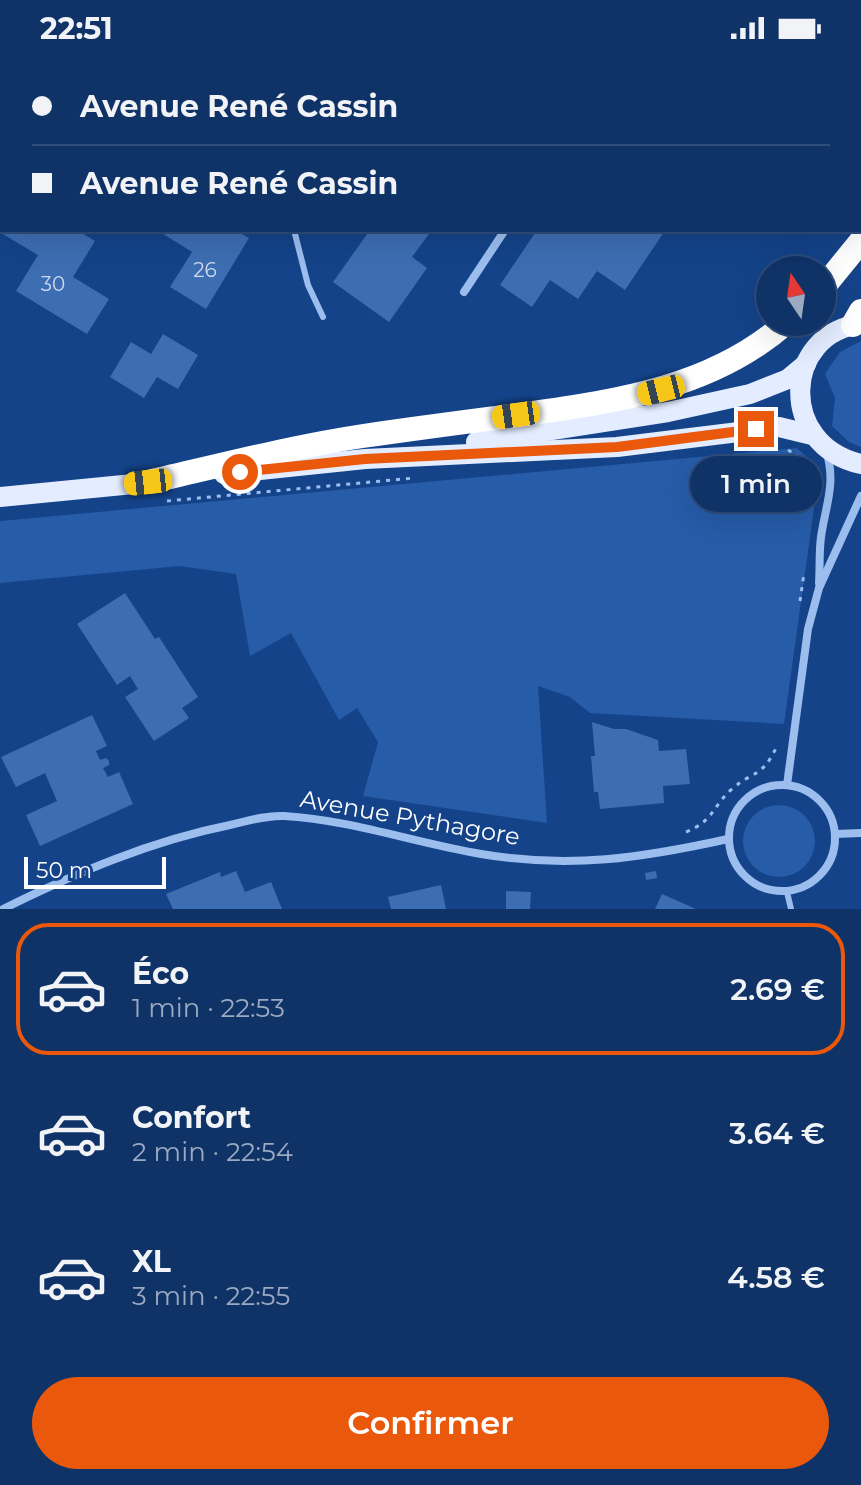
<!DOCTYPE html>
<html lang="fr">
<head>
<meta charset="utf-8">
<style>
	:root { --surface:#0f3267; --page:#1d3e70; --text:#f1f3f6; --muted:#9baac0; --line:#2f4d7b; --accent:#ea580c }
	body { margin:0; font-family:Montserrat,sans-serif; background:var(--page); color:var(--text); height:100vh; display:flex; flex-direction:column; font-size:30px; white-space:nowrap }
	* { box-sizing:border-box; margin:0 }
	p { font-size:26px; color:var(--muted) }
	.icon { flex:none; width:44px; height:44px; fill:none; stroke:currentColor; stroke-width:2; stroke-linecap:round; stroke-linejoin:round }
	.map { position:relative; height:853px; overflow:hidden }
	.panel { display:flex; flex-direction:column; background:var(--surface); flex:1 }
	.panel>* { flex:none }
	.hud { position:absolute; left:0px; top:0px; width:862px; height:176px; box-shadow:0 8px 32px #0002,0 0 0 2px var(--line); display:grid; align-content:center; height:176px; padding:0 32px; background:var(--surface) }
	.needle { width:52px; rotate:347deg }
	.controls { position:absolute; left:756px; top:200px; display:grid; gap:16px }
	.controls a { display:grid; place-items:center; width:80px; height:80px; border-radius:50%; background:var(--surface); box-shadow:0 8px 32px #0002,0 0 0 2px var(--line); font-size:40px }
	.scale { position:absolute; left:24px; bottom:20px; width:142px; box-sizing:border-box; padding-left:8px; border:4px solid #fff; border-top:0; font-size:22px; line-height:28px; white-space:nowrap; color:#fff; -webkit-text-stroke:6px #144389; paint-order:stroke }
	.end { position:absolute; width:36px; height:36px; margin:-18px; border:10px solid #ea580c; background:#fff; box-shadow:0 0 0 4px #fff }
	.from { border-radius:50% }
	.bubble { position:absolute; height:56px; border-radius:28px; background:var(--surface); box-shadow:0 8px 32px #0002,0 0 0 2px var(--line); font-size:26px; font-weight:600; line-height:56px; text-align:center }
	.car { position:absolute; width:24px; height:48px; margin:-24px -12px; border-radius:10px; box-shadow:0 0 6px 2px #0007; background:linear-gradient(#f5c518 24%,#345 0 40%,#f5c518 0 76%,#345 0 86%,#f5c518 0) }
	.hud b { display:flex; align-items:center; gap:28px; height:76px; font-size:30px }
	.hud b+b { border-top:2px solid var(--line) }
	.hud i { width:20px; height:20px; background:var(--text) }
	ul { padding:14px 0 0; list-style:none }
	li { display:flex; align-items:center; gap:24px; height:132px; margin:0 16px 12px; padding:0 16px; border:4px solid transparent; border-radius:32px }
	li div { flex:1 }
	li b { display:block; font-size:30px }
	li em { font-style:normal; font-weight:600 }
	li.active { border-color:var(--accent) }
	li>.icon { width:72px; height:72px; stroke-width:1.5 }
	.primary-button { display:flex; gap:16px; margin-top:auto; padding:16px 32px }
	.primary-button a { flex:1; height:92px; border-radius:48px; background:var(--accent); color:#fff; font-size:32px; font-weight:600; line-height:92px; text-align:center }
	.status { display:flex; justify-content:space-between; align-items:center; height:56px; padding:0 40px; background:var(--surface); direction:ltr }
	.status svg { height:22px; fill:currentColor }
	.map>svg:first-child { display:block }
	.green { fill:#265ca8 }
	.building { fill:#3d6db2 }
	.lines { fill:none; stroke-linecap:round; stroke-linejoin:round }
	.path { stroke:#9bbeef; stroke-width:3; stroke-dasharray:4 6; stroke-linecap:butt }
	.lane { stroke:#9bbeef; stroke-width:6 }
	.street { stroke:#9bbeef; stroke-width:8 }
	.primary { stroke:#e3edff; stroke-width:20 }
	.highway { stroke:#fff; stroke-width:24 }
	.route { stroke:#ea580c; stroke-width:10 }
	.labels { text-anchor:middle; stroke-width:6; stroke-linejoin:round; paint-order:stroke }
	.number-label { font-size:20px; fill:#cedaec }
	.street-label { font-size:24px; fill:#fff; stroke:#144389 }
</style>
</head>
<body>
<div class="status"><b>22:51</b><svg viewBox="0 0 49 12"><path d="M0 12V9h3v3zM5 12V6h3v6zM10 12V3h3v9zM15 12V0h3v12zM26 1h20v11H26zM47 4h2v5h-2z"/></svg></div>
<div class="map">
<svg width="861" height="853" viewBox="0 0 861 853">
	<rect width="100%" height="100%" fill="#144389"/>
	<g class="green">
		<path d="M861 285V391L849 386 832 370 835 342 825 318 840 296Z"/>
		<path d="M797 392 811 405 818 424 784 668 590 657 570 641 538 630 547 767 363 740 378 686 357 652 339 664 291 577 250 600 236 518 180 510 0 527V465Z"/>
		<circle cx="779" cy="785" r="36"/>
	</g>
	<g class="building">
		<path d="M3 174H77L95 185 73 221 109 243 87 278 16 235 38 199 1 177Z"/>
		<path d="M157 174H235L249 182 206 253 170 231 192 196Z"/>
		<path d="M370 174H432L412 201 427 212 389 266 333 226Z"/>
		<path d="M537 174H661L664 176 625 234 597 215 578 243 550 224 532 251 500 229Z"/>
		<path d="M163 278 198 299 178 333 157 321 144 342 110 321 131 286 151 298Z"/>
		<path d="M125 537 155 583 159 581 198 641 182 652 189 662 154 685 125 641 138 633 130 620 117 629 77 568Z"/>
		<path d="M92 659 107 690 96 695 100 704 106 702 109 705V709L103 712 108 721 119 716 133 748 40 790 26 759 57 745 45 717 16 731 1 701Z"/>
		<path d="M592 666 614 673H626L658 684 659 695 686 693 690 728 663 730 664 747 600 753 598 736H594L591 700H595Z"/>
		<path d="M236 815 245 836 271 826 282 853H173L166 838 220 816 221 821Z"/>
		<path d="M656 815 657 822 646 824 645 817Z"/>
		<path d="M441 829 446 853H391L388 841Z"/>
		<path d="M506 835 531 836 530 853H506Z"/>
		<path d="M662 838 696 853H655Z"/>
	</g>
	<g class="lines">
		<g class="path">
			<path d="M788 394 808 406 815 426"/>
			<path d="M167 445 414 422"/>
			<path d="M800 545 804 517"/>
			<path d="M686 776C714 765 713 749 732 733 754 714 762 722 777 690"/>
		</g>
		<g class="lane">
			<path d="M294 174 308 229 323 261"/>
			<path d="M787 836 791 853"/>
		</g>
		<g class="street">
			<path d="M426 0 427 2"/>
			<path d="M521 2 529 0"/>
			<path d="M618 2 620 0"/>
			<path d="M0 119 2 118"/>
			<path d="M464 236 505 174"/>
			<path d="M819 527C820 512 819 496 821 481 825 452 836 428 827 398"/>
			<circle cx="782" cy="782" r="53"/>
			<path d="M787 729 808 573 819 532 861 440"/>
			<path d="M835 778 861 777"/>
			<path d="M3 853C76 817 150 785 230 769 247 765 267 759 284 760 352 764 415 787 481 798 570 813 642 802 728 783"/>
		</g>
		<g class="primary">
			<path d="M861 268C783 277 777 389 861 408"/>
			<path d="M476 386 668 356 750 338 788 323 806 308"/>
			<path d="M224 418 365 403 617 391 779 371 812 379"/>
			<path d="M0 441 164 425"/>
		</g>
		<g class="highway">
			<path d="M822 233 861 185"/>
			<path d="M853 269 861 255"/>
			<path d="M148 426C219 410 290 391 363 380 417 372 472 365 526 358 619 345 714 331 787 266"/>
		</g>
	</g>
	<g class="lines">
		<path class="route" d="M240 416 365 403 617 391 756 373"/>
	</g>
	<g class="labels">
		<g class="number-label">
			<text x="205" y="221">26</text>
			<text x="53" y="235">30</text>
		</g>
		<g class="street-label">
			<text transform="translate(410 762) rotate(10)" y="8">Avenue Pythagore</text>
		</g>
	</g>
</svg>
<div class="controls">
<a><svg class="needle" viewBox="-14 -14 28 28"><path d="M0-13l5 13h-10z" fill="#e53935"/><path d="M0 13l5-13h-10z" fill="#9baac0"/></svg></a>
</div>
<div class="scale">50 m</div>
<i class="end from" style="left:240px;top:416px"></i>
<i class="end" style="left:756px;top:373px"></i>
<div class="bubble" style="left:690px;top:400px;width:132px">1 min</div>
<i class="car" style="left:661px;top:334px;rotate:256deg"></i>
<i class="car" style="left:516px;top:359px;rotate:262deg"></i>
<i class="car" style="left:148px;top:426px;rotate:264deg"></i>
<div class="hud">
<b><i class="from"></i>Avenue René Cassin</b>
<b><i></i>Avenue René Cassin</b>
</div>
</div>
<section class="panel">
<ul>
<li class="active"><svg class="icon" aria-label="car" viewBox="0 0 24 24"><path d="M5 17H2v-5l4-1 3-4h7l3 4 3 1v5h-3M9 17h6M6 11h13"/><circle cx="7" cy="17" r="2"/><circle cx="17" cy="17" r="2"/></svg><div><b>Éco</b><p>1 min · 22:53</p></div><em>2.69 €</em></li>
<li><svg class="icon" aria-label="car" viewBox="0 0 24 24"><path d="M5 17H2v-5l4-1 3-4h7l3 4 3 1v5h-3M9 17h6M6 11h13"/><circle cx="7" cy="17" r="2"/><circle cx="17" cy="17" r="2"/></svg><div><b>Confort</b><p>2 min · 22:54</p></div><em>3.64 €</em></li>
<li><svg class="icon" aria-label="car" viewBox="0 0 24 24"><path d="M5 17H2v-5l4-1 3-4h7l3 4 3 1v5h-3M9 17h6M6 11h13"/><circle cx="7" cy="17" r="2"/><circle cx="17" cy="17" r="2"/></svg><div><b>XL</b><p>3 min · 22:55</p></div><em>4.58 €</em></li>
</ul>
<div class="primary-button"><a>Confirmer</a></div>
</section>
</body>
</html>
